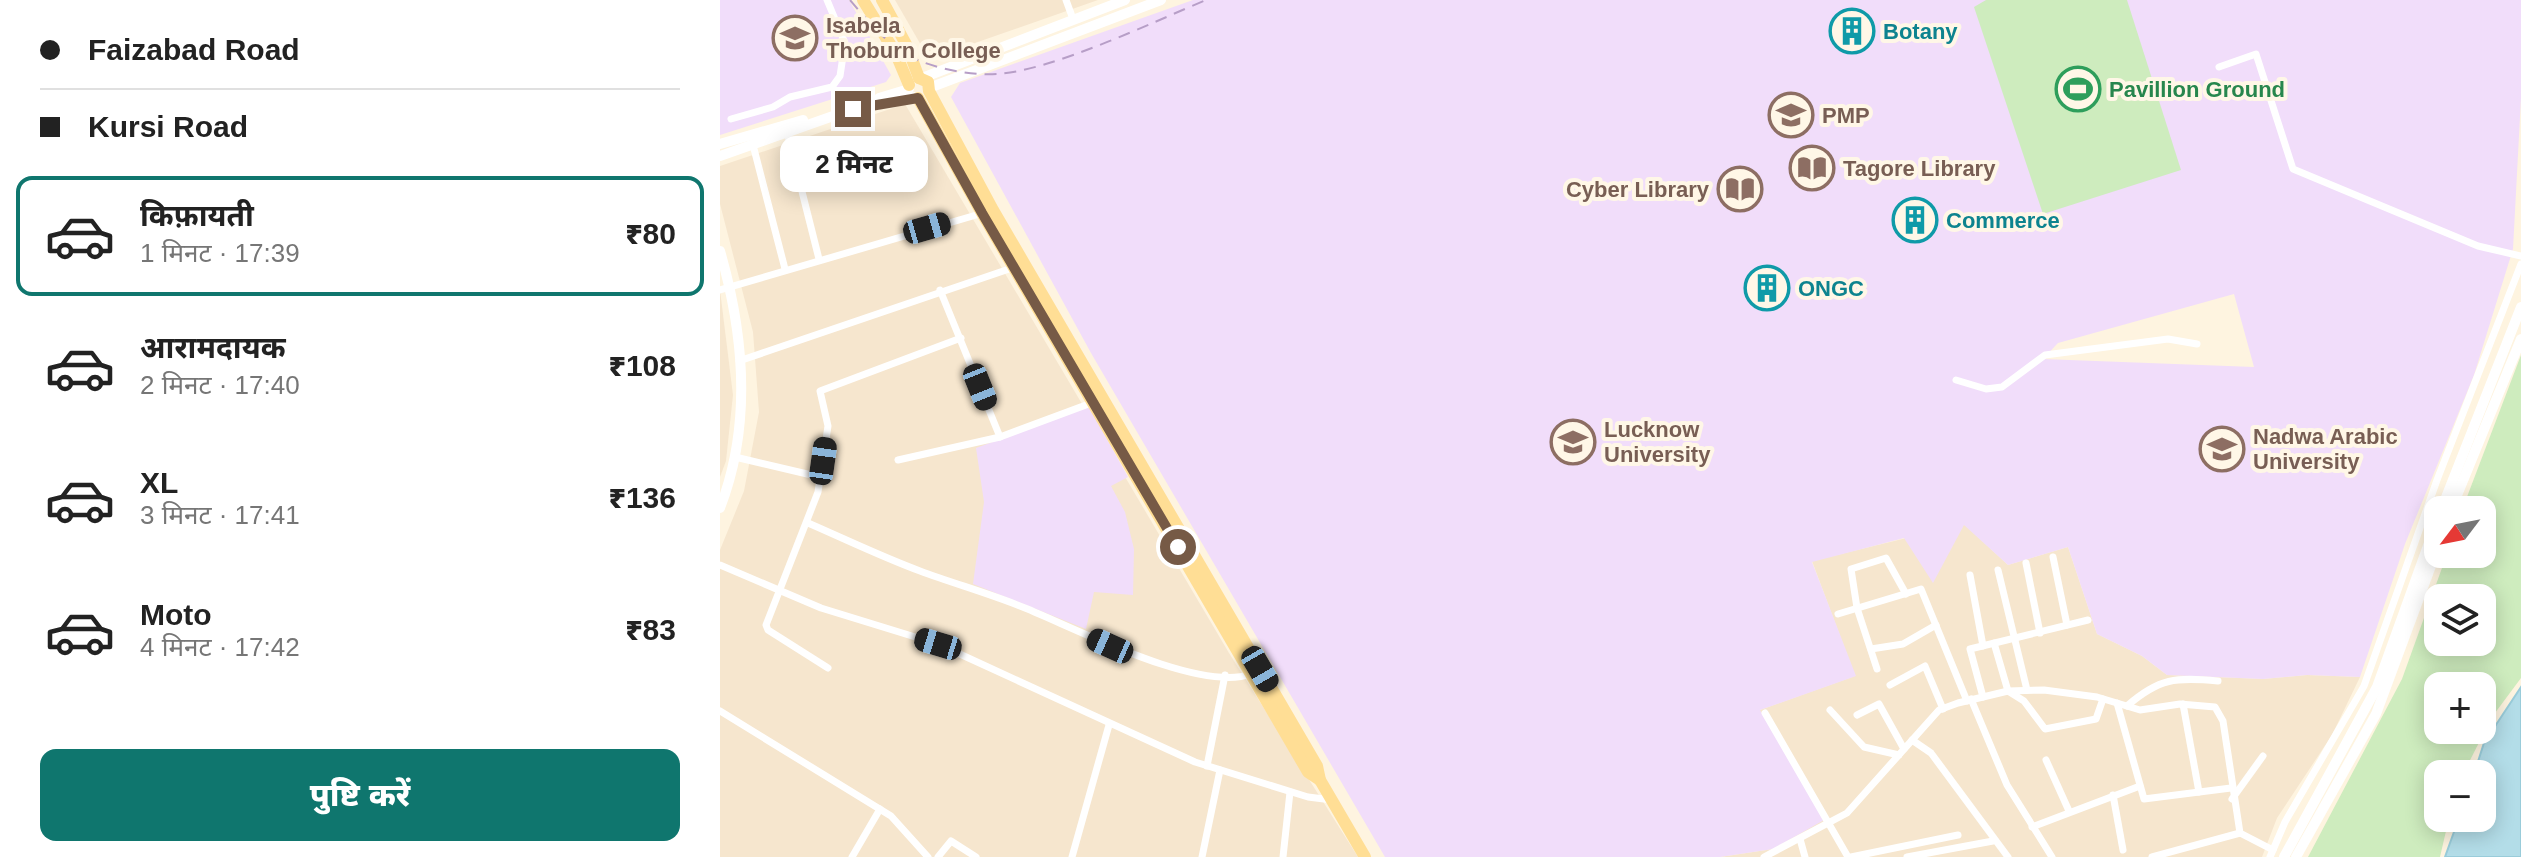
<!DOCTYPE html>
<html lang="hi">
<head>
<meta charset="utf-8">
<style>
	:root { --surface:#fff; --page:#f6f6f6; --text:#222; --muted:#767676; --line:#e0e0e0; --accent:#0f766e }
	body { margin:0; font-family:Helvetica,"Noto Sans Devanagari",sans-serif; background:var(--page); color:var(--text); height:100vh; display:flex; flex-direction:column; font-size:30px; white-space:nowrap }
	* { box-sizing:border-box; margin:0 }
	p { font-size:26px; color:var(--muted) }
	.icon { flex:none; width:44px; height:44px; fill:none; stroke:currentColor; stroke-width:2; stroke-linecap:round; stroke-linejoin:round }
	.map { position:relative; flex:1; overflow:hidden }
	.panel { display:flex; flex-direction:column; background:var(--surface); width:720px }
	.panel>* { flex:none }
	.top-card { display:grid; align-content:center; height:176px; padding:0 40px; background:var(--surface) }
	.needle { width:52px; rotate:238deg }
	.controls { position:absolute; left:1704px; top:496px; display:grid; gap:16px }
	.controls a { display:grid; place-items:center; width:72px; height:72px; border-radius:16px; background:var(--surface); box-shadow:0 4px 20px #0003; font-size:40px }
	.end { position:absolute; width:36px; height:36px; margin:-18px; border:10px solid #765a46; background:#fff; box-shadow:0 0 0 4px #fff }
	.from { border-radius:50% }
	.bubble { position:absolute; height:56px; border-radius:16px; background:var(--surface); box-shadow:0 4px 20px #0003; font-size:26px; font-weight:800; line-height:56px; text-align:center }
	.car { position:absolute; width:24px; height:48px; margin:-24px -12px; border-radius:10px; box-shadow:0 0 6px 2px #0007; background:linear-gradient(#222 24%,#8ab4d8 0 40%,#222 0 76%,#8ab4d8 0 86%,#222 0) }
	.top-card b { display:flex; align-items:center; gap:28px; height:76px; font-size:30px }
	.top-card b+b { border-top:2px solid var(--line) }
	.top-card i { width:20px; height:20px; background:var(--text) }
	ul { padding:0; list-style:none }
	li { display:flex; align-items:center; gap:24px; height:120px; margin:0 16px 12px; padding:0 24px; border:4px solid transparent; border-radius:16px }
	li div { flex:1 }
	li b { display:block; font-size:30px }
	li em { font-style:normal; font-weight:800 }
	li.active { border-color:var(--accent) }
	li>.icon { width:72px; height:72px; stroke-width:1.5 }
	.button { display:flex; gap:16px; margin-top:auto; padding:16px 40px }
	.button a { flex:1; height:92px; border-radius:16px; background:var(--accent); color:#fff; font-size:32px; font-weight:800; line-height:92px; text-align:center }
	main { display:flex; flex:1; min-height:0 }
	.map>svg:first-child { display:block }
	.residential { fill:#f6e6ce }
	.education { fill:#f1ddfa; fill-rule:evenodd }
	.green { fill:#ceecbe; fill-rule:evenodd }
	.water { fill:#b3dde8; stroke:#99ccda; stroke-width:2 }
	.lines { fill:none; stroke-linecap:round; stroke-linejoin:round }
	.street { stroke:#fff; stroke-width:7 }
	.secondary { stroke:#fff; stroke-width:10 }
	.primary { stroke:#ffde95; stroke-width:12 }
	.rail { stroke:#b79ec7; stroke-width:2; stroke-dasharray:12 8; stroke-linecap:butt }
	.route { stroke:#765a46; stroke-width:10 }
	.labels { text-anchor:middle; stroke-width:8; stroke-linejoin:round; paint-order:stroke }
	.education-label { font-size:22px; font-weight:bold; fill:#785e54; stroke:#fff7e7; text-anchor:start }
	.culture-label { font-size:22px; font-weight:bold; fill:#0d838f; stroke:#fff7e7; text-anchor:start }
	.leisure-label { font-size:22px; font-weight:bold; fill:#27864d; stroke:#fff7e7; text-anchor:start }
</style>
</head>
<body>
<main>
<section class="panel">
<div class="top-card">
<b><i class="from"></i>Faizabad Road</b>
<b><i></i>Kursi Road</b>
</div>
<ul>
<li class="active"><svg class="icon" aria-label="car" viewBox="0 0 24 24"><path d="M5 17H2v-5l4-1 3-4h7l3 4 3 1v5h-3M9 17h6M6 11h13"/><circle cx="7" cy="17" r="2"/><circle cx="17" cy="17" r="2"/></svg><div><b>किफ़ायती</b><p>1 मिनट · 17:39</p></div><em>₹80</em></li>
<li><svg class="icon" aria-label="car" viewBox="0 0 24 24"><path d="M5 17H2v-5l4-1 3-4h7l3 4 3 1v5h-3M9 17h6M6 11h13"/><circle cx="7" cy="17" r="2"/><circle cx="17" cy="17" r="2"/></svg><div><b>आरामदायक</b><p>2 मिनट · 17:40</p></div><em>₹108</em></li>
<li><svg class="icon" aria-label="car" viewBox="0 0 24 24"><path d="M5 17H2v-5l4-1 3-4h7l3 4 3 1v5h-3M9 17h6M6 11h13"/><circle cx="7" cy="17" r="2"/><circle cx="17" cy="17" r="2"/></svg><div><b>XL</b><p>3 मिनट · 17:41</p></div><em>₹136</em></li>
<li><svg class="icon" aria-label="car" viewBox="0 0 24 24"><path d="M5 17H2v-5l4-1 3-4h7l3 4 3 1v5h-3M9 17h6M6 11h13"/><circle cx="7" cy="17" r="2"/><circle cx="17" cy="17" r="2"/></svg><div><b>Moto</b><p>4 मिनट · 17:42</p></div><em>₹83</em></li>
</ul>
<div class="button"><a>पुष्टि करें</a></div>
</section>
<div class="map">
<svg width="1801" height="857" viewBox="0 0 1801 857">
	<rect width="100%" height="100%" fill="#fef4e0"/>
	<g class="residential">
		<path d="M175 0H378L209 59Z"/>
		<path d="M185 104 509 653 638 857H0V550L24 491 39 412 33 332 0 204V166Z"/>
		<path d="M0 290 13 395 6 461 0 477Z"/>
		<path d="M1244 524 1288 565 1348 547 1377 634 1422 656 1447 675 1543 679 1587 675 1640 677 1612 735 1557 818 1542 857H1000L1053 849 1040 710 1135 676 1092 561Z"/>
	</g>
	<g class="education">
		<path d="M0 0H129L171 75 166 82 0 135Z"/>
		<path d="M473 0H1801V98L1793 249 1754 375 1685 544 1640 677 1587 675 1543 679 1447 675 1422 656 1377 634 1348 547 1288 565 1244 525 1213 583 1184 538 1092 562 1136 676 1040 710 1104 820 1053 849 1000 857H665L371 353 231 97 240 83ZM1514 294 1534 367 1323 359 1338 343Z"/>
		<path d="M369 407 408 477 391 486 405 512 414 549 413 595 374 592 366 629 253 584 264 502 256 448Z"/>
	</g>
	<g class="green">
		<path d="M1266 0H1407L1461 170 1323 214 1254 7Z"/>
		<path d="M1801 355V678L1772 717 1743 774H1718V818H1729L1720 857H1588L1682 679 1727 554H1762V510H1742ZM1762 598V642H1718V598ZM1718 686H1762V730H1718Z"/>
	</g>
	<path class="water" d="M1801 687V857H1725L1739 818H1762V774H1754L1764 743Z"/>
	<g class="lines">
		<g class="street">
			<path d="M346 0 353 19"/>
			<path d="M1499 67 1536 54 1573 169 1758 246 1801 256"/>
			<path d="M11 119 53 107 70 97 112 87 120 76 125 43 107 0"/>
			<path d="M67 132 99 259"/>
			<path d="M33 145 65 269"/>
			<path d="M0 290 263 213"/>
			<path d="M220 290 280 437"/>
			<path d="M19 361 295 267"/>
			<path d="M1236 380 1266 389 1282 387 1325 355 1448 339 1477 344"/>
			<path d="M15 457 100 477"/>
			<path d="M178 460 280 437 374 402"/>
			<path d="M88 523C125 539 162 557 200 571 235 584 271 594 305 608 355 628 479 693 531 674"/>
			<path d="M1333 557 1347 625"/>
			<path d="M1306 563 1320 633"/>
			<path d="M0 565 101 608 218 644 475 762 588 797 612 800"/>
			<path d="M1278 570 1307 690"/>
			<path d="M1250 575 1263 646"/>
			<path d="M1118 614 1201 589 1247 701"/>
			<path d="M1274 643 1288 691 1304 701 1325 729 1376 719 1383 699"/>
			<path d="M1151 649 1183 644 1216 625"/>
			<path d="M108 668 48 630 46 625 98 492 108 426 100 391 241 338"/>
			<path d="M1157 669 1137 608 1131 569 1166 558 1186 594"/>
			<path d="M1170 685 1205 666 1223 709"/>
			<path d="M1263 697 1250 649 1368 620"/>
			<path d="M1251 699 1287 785 1332 857"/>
			<path d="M1397 703 1424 799 1511 788"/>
			<path d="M1463 704 1479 792"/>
			<path d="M1407 706C1439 678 1456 677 1498 681"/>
			<path d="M1110 710 1144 747 1179 755"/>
			<path d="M0 711 171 816 208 857"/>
			<path d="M1045 713 1128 857"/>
			<path d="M1137 715 1159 704 1184 749"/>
			<path d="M1192 740 1211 753 1288 857"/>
			<path d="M1326 760 1349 811"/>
			<path d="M487 766 505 675"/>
			<path d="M1393 795 1403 850"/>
			<path d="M1512 799 1543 756"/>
			<path d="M1312 827 1420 786"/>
			<path d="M1080 839 1085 857"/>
			<path d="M132 857 160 809"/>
			<path d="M218 857 231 841 256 857"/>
			<path d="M352 857 389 725"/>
			<path d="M482 857 500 770"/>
			<path d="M563 857 570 792"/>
			<path d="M1044 857 1127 813 1219 710 1238 703 1288 691 1324 690 1377 697 1420 710 1460 704 1495 707 1503 721 1520 833 1553 850"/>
			<path d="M1131 857 1238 835"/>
			<path d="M1187 857 1273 841"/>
			<path d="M1432 857 1520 833"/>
			<path d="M1550 857 1565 822 1644 686 1717 480 1801 264"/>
		</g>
		<g class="secondary">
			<path d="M202 78 405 0"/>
			<path d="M209 88 441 0"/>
			<path d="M159 98 189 89"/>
			<path d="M0 144 83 120"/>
			<path d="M0 156 133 109 195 97"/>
			<path d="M0 251C24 334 32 425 0 508"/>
			<path d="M1721 510 1801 307"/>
			<path d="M1731 510 1801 339"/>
			<path d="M1564 857 1657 687 1718 518"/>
			<path d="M1576 857 1656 714 1718 547"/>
		</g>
		<g class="primary">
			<path d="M143 0 176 54 189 85"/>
			<path d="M162 0 187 46 199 78"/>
			<path d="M199 78 208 82 209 91 273 210 597 766 600 780 645 857"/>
			<path d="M198 98 262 213 588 772 600 780"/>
		</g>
		<path class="rail" d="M130 0C147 20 164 41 187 55 211 68 250 76 277 74 331 71 433 22 486 0"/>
	</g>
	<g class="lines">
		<path class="route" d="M133 109 198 98 262 213 458 547"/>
	</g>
	<defs>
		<g id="building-ring" transform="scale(2.3)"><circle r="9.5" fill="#fff7e7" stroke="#0f9aa8" stroke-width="1.5"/><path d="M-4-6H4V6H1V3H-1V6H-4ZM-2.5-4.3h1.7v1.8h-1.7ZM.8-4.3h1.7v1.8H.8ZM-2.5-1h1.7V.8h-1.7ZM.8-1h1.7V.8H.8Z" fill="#0f9aa8"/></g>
		<g id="university-ring" transform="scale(2.3)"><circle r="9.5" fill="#fff7e7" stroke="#8d6e63" stroke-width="1.5"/><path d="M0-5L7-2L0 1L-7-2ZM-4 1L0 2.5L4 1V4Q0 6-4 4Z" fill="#8d6e63"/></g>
		<g id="stadium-ring" transform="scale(2.3)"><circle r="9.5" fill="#fff7e7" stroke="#2e9e5b" stroke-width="1.5"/><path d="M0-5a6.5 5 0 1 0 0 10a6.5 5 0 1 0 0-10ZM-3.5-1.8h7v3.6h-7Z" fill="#2e9e5b"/></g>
		<g id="library-ring" transform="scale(2.3)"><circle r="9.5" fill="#fff7e7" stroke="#8d6e63" stroke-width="1.5"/><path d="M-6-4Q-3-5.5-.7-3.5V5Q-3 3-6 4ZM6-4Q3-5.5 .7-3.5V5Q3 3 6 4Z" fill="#8d6e63"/></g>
	</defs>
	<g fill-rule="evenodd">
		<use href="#building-ring" x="1132" y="31"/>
		<use href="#university-ring" x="75" y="38"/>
		<use href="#stadium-ring" x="1358" y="89"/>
		<use href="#university-ring" x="1071" y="115"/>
		<use href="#library-ring" x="1092" y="168"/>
		<use href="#library-ring" x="1020" y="189"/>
		<use href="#building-ring" x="1195" y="220"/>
		<use href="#building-ring" x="1047" y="288"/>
		<use href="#university-ring" x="853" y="442"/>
		<use href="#university-ring" x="1502" y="449"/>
	</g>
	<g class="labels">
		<g class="education-label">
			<text x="106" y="33">Isabela<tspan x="106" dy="25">Thoburn College</tspan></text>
			<text x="1102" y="123">PMP</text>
			<text x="1123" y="176">Tagore Library</text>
			<text x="989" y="197" text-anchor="end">Cyber Library</text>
			<text x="884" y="437">Lucknow<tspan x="884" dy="25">University</tspan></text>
			<text x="1533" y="444">Nadwa Arabic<tspan x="1533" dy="25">University</tspan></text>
		</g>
		<g class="culture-label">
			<text x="1163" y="39">Botany</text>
			<text x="1226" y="228">Commerce</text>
			<text x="1078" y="296">ONGC</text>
		</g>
		<g class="leisure-label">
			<text x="1389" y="97">Pavillion Ground</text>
		</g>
	</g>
</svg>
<div class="controls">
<a><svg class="needle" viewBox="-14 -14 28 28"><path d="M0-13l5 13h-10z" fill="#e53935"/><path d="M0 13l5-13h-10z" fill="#767676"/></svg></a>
<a><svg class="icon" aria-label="layers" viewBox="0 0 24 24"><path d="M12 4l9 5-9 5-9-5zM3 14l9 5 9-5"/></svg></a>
<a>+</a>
<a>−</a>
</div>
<i class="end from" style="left:458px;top:547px"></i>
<i class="end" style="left:133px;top:109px"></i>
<div class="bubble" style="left:60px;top:136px;width:148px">2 मिनट</div>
<i class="car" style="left:207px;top:228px;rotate:74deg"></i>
<i class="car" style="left:260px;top:387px;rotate:158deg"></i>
<i class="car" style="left:103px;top:461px;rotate:8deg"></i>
<i class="car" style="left:218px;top:644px;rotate:287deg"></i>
<i class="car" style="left:390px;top:646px;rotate:294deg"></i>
<i class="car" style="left:540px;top:669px;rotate:150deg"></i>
</div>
</main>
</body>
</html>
